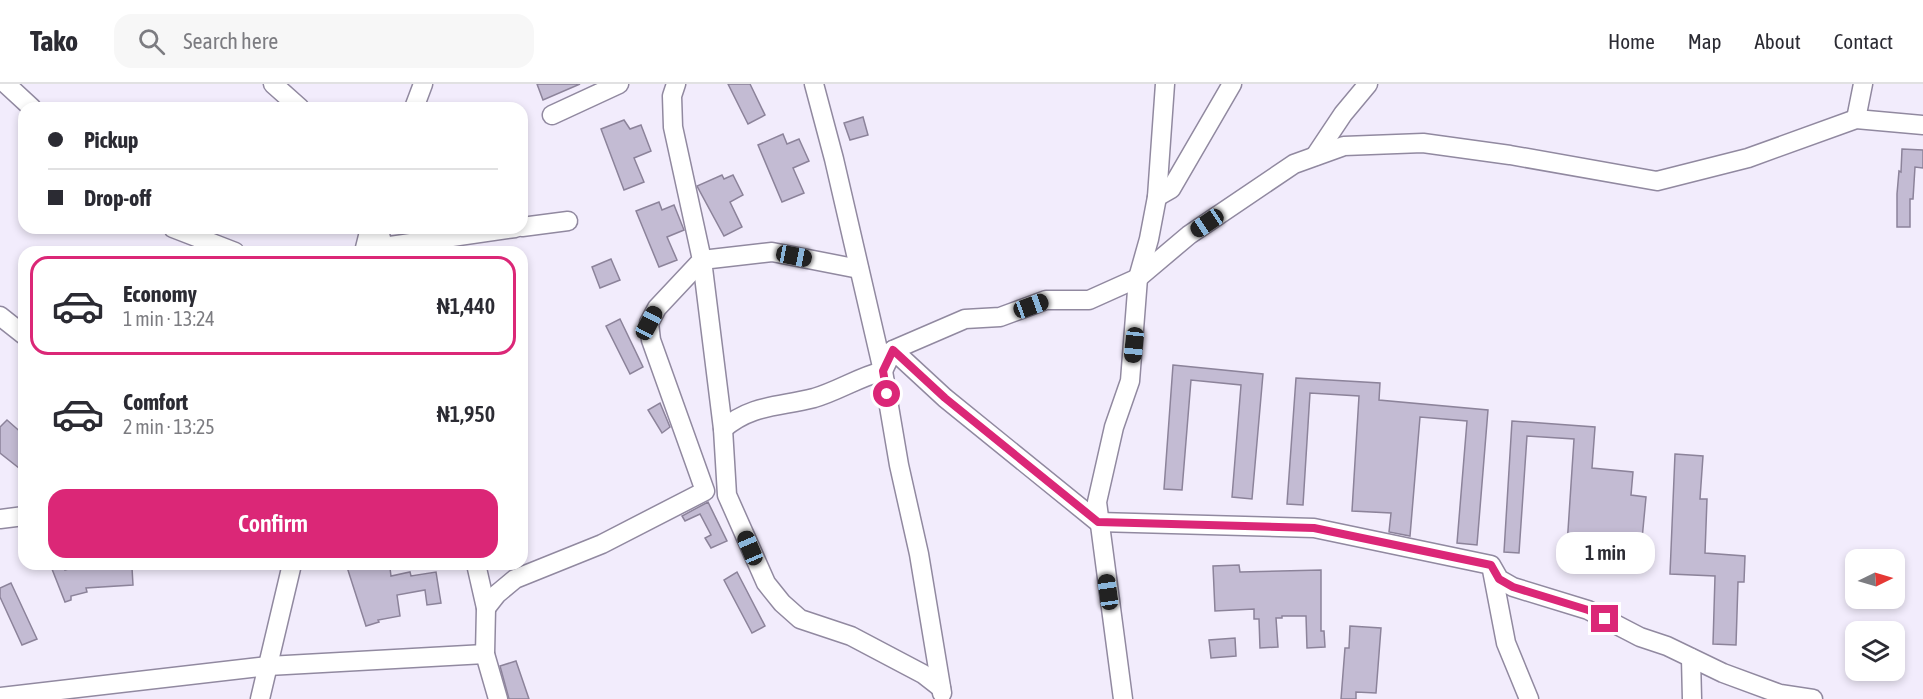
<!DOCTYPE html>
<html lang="en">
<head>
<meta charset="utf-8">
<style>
	:root { --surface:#fff; --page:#f7f7f7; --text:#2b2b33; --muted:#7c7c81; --line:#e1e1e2; --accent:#db2777 }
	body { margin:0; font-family:"Asap Condensed",sans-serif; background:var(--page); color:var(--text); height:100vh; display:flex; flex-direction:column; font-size:22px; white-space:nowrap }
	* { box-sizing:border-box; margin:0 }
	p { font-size:20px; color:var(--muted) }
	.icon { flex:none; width:33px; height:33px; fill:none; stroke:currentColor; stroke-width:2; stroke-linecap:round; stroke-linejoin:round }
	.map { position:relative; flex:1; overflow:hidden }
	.sheet { position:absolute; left:18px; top:162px; width:510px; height:324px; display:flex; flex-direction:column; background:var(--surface); border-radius:18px; box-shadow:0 3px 9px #0003 }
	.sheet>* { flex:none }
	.banner { position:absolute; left:18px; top:18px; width:510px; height:132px; border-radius:18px; box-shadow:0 3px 9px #0003; display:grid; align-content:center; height:132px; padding:0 30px; background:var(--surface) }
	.needle { width:39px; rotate:85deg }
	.controls { position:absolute; left:1845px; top:465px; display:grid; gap:12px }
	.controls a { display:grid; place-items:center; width:60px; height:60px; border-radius:12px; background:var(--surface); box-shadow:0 3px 9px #0003; font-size:30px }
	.end { position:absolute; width:27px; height:27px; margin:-14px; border:8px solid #db2777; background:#fff; box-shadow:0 0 0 3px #fff }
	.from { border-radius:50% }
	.bubble { position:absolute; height:42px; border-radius:18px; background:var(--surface); box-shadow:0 3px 9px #0003; font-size:20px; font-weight:600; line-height:42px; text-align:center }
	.car { position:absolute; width:18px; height:36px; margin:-18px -9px; border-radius:8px; box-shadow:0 0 4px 2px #0007; background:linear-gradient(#222 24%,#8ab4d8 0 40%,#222 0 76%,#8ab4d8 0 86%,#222 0) }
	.banner b { display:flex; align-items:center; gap:21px; height:57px; font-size:22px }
	.banner b+b { border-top:2px solid var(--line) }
	.banner i { width:15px; height:15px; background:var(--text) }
	ul { padding:10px 0 0; list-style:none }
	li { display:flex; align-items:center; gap:18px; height:99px; margin:0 12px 9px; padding:0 18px; border:3px solid transparent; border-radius:18px }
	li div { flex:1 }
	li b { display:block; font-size:22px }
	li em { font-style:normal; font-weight:600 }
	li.active { border-color:var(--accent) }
	li>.icon { width:54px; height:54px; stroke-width:1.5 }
	.action { display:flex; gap:12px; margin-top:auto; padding:12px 30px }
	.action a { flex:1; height:69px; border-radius:18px; background:var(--accent); color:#fff; font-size:24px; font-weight:600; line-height:69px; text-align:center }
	header { display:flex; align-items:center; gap:36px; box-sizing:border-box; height:84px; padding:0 30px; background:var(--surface); border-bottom:2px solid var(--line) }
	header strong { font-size:28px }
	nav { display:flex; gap:33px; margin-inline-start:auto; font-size:21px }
	.search { width:420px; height:54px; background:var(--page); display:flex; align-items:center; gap:15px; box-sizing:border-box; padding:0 21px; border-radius:18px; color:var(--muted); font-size:22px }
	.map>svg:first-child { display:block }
	.building { fill:#c3bbd3; stroke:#8c839a; stroke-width:1.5 }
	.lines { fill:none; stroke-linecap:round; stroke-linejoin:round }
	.minor-casing { stroke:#9189a0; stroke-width:21 }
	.minor { stroke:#fff; stroke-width:18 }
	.route { stroke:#db2777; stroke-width:8 }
</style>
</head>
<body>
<header>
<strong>Tako</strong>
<div class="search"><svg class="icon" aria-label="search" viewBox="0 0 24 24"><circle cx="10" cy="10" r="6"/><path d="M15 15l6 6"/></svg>Search here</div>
<nav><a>Home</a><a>Map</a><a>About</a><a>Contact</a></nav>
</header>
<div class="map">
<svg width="1923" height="615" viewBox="0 0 1923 615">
	<rect width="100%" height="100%" fill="#f2ecfc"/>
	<g class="building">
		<path d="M537 0H580L543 16Z"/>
		<path d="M728 0H750L765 31 748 40Z"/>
		<path d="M863 33 868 51 850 56 844 39Z"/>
		<path d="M624 36 630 45 641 41 651 67 634 74 644 98 624 106 601 45Z"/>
		<path d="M783 50 787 60 799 55 809 77 793 84 804 109 782 118 758 61Z"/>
		<path d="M1902 65 1923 66V84L1915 83 1913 115H1910V143H1897V110L1899 87 1901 88Z"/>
		<path d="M722 91 724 95 733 91 743 111 730 118 742 143 724 152 697 102Z"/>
		<path d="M659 118 662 126 674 121 684 146 667 153 677 176 659 183 636 127Z"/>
		<path d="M611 175 620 196 600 204 592 183Z"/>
		<path d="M620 235 643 283 630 290 606 242Z"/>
		<path d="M1173 281 1263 290 1252 415 1232 413 1241 301 1191 296 1182 406 1164 405Z"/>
		<path d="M1296 294 1380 299 1379 316 1488 326 1477 461 1457 459 1467 337 1420 333 1410 452 1389 448 1391 429 1352 427 1359 312 1310 309 1303 421 1287 420Z"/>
		<path d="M660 319 670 343 662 349 648 326Z"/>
		<path d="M7 336 24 351V388L0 369V343Z"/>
		<path d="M1512 337 1595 343 1592 384 1633 388 1631 411 1646 413 1639 487 1604 484V479L1566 477 1574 355 1527 352 1519 469 1504 468Z"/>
		<path d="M1675 370 1703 372 1700 415H1707L1705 469 1745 472 1744 498H1738L1736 561 1713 560 1715 492 1670 490Z"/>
		<path d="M708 418 727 457 711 464 705 454 711 451 700 430 685 437 682 432Z"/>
		<path d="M50 480H64L65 486 86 480H127V484H132L133 501 86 504 87 508 71 512V516L65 518Z"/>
		<path d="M346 480H381V485L390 484 391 492 410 488 411 492 436 488 441 519 427 521 425 506 397 511 400 532 378 536 379 538 366 542Z"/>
		<path d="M1239 481 1240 488 1321 486V547H1324L1325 563 1307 564 1306 532H1282V534H1276L1278 563 1260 564 1259 535H1254V525L1215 527 1213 482Z"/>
		<path d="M737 488 765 542 752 549 724 496Z"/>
		<path d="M11 499 37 555 22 561 0 513V504Z"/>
		<path d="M1350 542 1381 544 1376 609 1356 608V615H1341L1345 564H1349Z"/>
		<path d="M1235 554 1236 572 1211 574 1209 556Z"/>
		<path d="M516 577 529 615H509L500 582Z"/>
	</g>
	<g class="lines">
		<g class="minor-casing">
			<g id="minor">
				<path d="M6 0 32 24"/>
				<path d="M273 0 300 24"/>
				<path d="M814 0 834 75 883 287 899 381 919 470 942 609"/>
				<path d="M414 24 423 0"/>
				<path d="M552 31 619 0"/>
				<path d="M1856 35 1863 0"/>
				<path d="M1315 72 1343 30 1368 0"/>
				<path d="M1157 113 1171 105 1232 0"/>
				<path d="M522 143 568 137"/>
				<path d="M173 144 235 168"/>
				<path d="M378 144 385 168"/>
				<path d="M383 163 515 144"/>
				<path d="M364 168 370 144"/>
				<path d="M859 185 772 168 702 176 723 345 727 411 766 499 782 519 800 535 851 552 923 590 941 604"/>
				<path d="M0 232 24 251"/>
				<path d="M893 266 945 314 1098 438 1314 444 1491 481 1499 495 1513 503 1588 526 1640 553 1667 562 1723 589 1780 610 1813 615"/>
				<path d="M723 345C752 320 780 323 814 314 838 307 859 293 883 287L893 266 965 235 1000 233 1046 216H1089L1138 194 1189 151 1294 80 1344 62 1423 59 1510 71 1657 97 1748 74 1856 35 1923 41"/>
				<path d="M0 435 24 432"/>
				<path d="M476 480 486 524 485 570 498 615"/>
				<path d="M1492 486 1506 559 1529 615"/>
				<path d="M486 524 497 510 515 495 602 460 705 407 651 256 649 239 657 224 702 176 673 43 672 12 676 0"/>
				<path d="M1691 574 1692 615"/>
				<path d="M0 613 268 582 485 570"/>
				<path d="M260 615 292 480"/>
				<path d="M1123 615 1097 418 1114 343 1130 297 1138 194 1149 155 1157 113 1165 0"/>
			</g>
		</g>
		<use href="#minor" class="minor"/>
	</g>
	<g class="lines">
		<path class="route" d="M887 310 883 287 893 266 945 314 1098 438 1314 444 1491 481 1499 495 1513 503 1588 526 1605 535"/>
	</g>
</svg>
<div class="controls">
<a><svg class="needle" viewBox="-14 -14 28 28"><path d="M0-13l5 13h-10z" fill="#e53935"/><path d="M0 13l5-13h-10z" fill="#7c7c81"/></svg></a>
<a><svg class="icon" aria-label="layers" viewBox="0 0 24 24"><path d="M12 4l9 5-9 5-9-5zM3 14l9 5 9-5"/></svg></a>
</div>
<i class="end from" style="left:887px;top:310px"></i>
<i class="end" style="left:1605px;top:535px"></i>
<div class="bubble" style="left:1556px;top:448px;width:99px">1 min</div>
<i class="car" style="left:1207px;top:139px;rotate:236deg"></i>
<i class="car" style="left:794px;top:172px;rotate:101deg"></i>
<i class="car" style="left:1031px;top:222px;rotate:70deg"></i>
<i class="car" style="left:649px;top:239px;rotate:28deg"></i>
<i class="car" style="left:1134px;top:261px;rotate:186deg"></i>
<i class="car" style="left:750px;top:464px;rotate:337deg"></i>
<i class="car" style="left:1108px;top:508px;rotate:352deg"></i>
<div class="banner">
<b><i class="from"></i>Pickup</b>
<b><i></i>Drop-off</b>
</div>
<section class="sheet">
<ul>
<li class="active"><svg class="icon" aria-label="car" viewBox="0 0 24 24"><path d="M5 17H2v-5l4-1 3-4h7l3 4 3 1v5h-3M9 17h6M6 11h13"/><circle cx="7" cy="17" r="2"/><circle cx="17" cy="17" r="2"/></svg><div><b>Economy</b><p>1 min · 13:24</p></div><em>₦1,440</em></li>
<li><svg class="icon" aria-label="car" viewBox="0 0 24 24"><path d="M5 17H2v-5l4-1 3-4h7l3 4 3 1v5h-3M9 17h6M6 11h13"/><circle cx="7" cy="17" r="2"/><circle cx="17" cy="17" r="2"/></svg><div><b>Comfort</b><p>2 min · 13:25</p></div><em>₦1,950</em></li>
</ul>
<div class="action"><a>Confirm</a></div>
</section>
</div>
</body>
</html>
